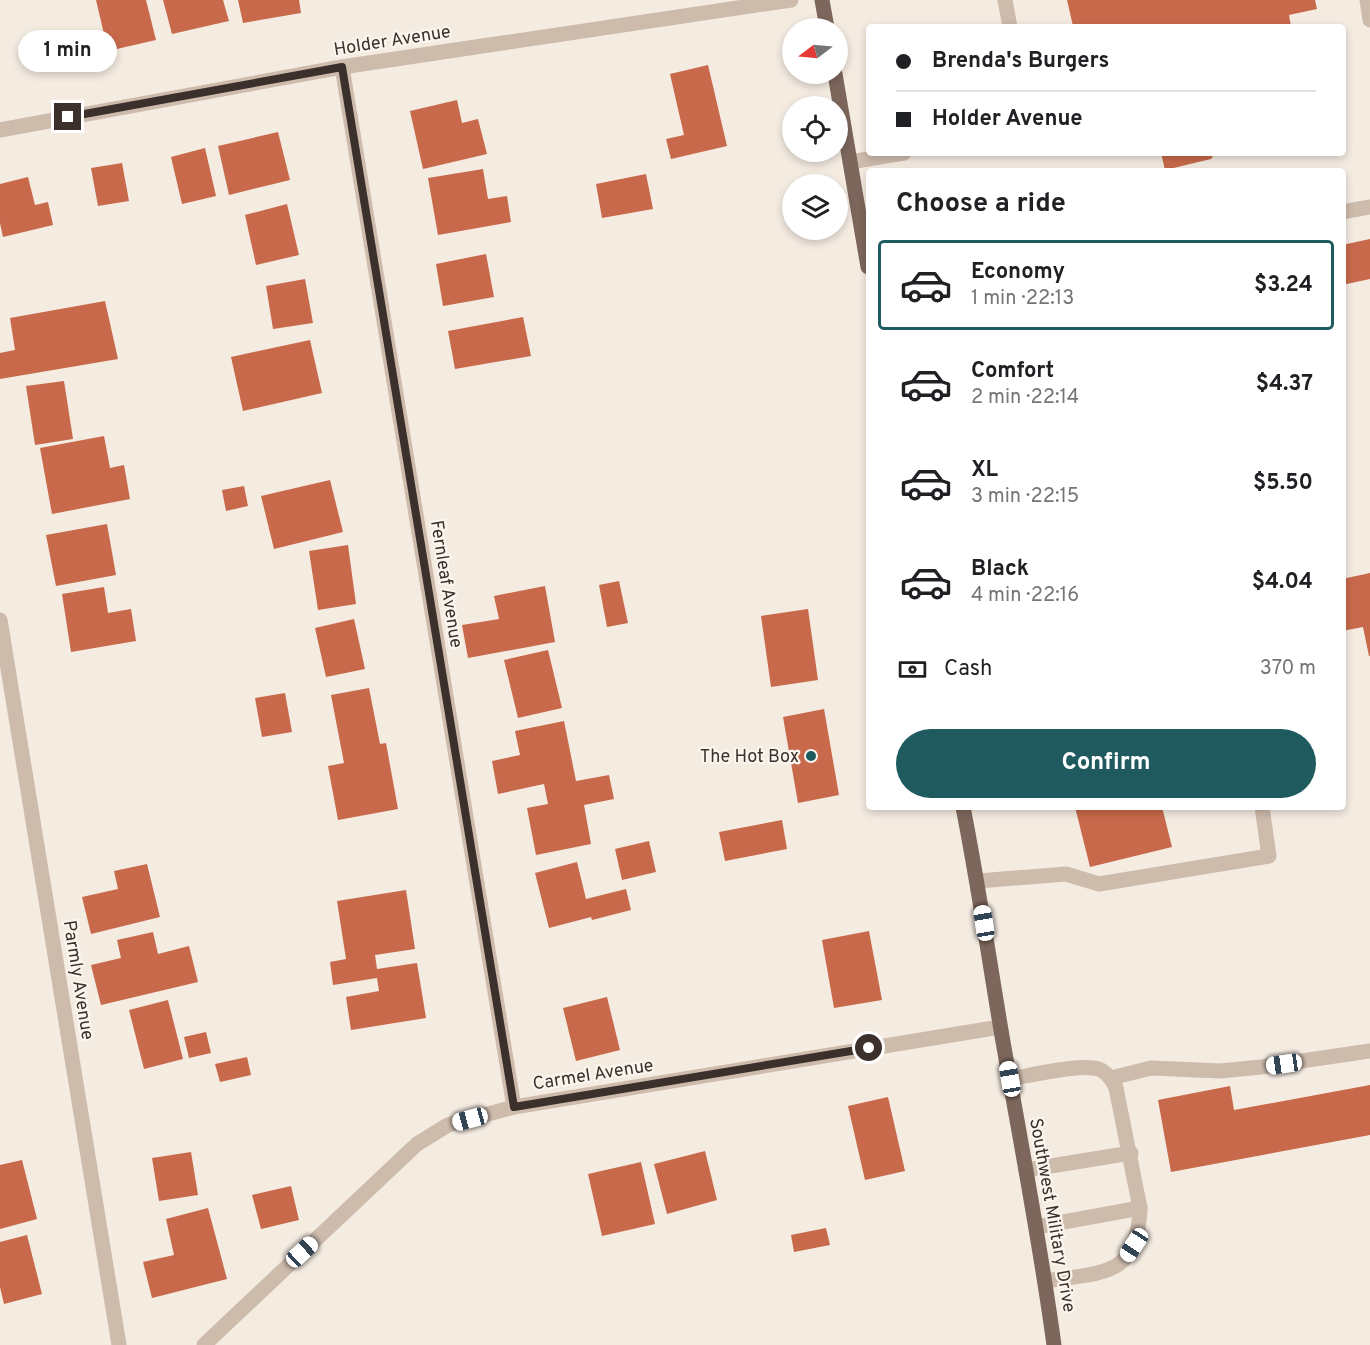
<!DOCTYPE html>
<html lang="en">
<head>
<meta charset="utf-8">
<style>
	:root { --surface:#fff; --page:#f2f2f2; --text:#202124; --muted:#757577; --line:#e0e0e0; --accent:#1f5a5e }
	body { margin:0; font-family:Overpass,sans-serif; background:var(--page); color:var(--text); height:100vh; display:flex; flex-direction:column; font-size:22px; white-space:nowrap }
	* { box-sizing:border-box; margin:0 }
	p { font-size:20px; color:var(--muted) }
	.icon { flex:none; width:33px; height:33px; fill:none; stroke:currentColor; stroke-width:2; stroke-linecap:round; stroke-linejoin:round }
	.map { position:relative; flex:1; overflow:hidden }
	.details { position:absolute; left:866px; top:168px; width:480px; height:642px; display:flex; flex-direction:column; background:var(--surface); border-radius:6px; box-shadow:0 3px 9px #0003 }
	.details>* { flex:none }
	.banner { position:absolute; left:866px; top:24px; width:480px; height:132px; border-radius:6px; box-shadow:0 3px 9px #0003; display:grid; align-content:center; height:132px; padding:0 30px; background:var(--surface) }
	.needle { width:39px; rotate:254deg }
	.buttons { position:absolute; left:782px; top:18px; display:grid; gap:12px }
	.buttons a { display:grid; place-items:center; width:66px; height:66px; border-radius:50%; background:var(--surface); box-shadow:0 3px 9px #0003; font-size:30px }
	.end { position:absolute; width:27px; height:27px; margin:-14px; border:8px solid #3b302b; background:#fff; box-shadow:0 0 0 3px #fff }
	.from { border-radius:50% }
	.bubble { position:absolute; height:42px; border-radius:21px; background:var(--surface); box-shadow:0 3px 9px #0003; font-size:20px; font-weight:700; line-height:42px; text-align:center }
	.car { position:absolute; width:18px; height:36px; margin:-18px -9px; border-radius:8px; box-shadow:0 0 4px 2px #0007; background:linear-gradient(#fff 24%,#345 0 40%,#fff 0 76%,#345 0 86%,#fff 0) }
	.banner b { display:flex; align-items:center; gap:21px; height:57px; font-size:22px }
	.banner b+b { border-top:2px solid var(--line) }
	.banner i { width:15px; height:15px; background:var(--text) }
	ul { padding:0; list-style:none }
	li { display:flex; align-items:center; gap:18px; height:90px; margin:0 12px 9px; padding:0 18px; border:3px solid transparent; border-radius:6px }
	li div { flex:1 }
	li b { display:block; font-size:22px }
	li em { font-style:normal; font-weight:700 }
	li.on { border-color:var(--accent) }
	li>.icon { width:54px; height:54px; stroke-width:1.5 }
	h2 { padding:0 30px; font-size:27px; line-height:72px }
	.pay { display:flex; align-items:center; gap:15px; height:66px; padding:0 30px; font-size:22px }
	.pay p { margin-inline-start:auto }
	.button { display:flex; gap:12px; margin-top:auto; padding:12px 30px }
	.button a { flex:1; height:69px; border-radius:36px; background:var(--accent); color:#fff; font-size:24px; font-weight:700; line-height:69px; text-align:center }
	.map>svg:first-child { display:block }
	.building { fill:#c8694b }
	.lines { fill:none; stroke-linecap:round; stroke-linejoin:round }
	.lane { stroke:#cdbbac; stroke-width:15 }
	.street { stroke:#cdbbac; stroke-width:15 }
	.primary { stroke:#7d675c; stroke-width:15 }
	.route { stroke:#3b302b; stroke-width:8 }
	.poi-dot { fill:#1f5a5e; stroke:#fbf5ee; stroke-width:2 }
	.labels { text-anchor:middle; stroke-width:4.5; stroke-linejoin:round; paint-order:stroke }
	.street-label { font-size:18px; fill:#3b302b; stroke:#fbf5ee }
	.poi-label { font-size:18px; fill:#3b302b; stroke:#fbf5ee; text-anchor:end }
</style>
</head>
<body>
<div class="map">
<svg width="1370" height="1345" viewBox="0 0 1370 1345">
	<rect width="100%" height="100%" fill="#f4ebe1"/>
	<g class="building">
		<path d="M96 0H146L156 40 108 51Z"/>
		<path d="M163 0H223L229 21 172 34Z"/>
		<path d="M238 0H299L301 13 243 23Z"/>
		<path d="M1067 0H1315L1317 9 1289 15 1291 27H1086L1085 24 1073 26Z"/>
		<path d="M708 65 727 146 671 159 666 139 684 135 670 74Z"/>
		<path d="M457 100 462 123 478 119 487 154 423 169 410 111Z"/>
		<path d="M278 132 290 180 229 195 218 146Z"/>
		<path d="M205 148 216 196 182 204 171 157Z"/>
		<path d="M1161 153H1215L1211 159 1165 170Z"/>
		<path d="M122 163 129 201 98 206 91 168Z"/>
		<path d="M483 169 488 199 507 196 511 222 438 235 428 178Z"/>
		<path d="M646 174 653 209 602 218 596 184Z"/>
		<path d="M28 177 35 205 48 202 53 225 3 237 0 223V184Z"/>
		<path d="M287 204 299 255 256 265 245 215Z"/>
		<path d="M1370 239V279L1342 285V245Z"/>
		<path d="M486 254 494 297 443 306 436 264Z"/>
		<path d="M305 279 313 323 273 329 266 286Z"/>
		<path d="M105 301 118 359 0 379V353L15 350 10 318Z"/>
		<path d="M523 317 531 356 455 369 448 331Z"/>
		<path d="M310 340 322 393 243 411 231 357Z"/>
		<path d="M64 381 73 439 35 445 26 386Z"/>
		<path d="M104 436 110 468 124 465 130 499 52 514 40 448Z"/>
		<path d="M330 480 343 532 274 549 261 496Z"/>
		<path d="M244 486 248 506 226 511 222 490Z"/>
		<path d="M107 524 116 575 56 586 46 535Z"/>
		<path d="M348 545 356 604 318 610 309 551Z"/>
		<path d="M1370 573V656H1369L1363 627 1342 631V579Z"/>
		<path d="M619 581 628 623 607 627 599 585Z"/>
		<path d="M545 586 555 642 468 658 462 625 499 619 494 596Z"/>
		<path d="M104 587 108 613 131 609 136 641 71 652 62 594Z"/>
		<path d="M808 609 818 680 771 687 761 616Z"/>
		<path d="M354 619 365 669 326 677 315 628Z"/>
		<path d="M548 650 562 708 518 718 504 660Z"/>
		<path d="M369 688 380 744 386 743 398 809 338 820 328 766 344 763 331 695Z"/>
		<path d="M285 693 292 732 262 737 255 698Z"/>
		<path d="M824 709 839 795 798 803 783 717Z"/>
		<path d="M564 721 576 781 609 775 614 799 584 805 591 844 536 855 527 808 548 804 544 784 498 794 492 761 520 755 515 731Z"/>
		<path d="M1075 807H1162L1172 847 1090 867Z"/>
		<path d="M782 820 787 849 725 861 719 832Z"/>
		<path d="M649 841 656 872 622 880 615 849Z"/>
		<path d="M577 862 586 899 626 889 631 910 592 920 591 917 549 928 535 873Z"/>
		<path d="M147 864 160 917 91 934 82 897 118 889 114 871Z"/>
		<path d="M406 890 415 949 375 955 377 969 417 963 426 1018 351 1030 346 997 379 991 377 978 333 985 330 962 346 959 337 901Z"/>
		<path d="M869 931 882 1000 834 1008 822 940Z"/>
		<path d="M153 932 158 954 189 946 198 982 101 1005 91 965 121 958 117 940Z"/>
		<path d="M607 997 620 1050 576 1061 563 1008Z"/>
		<path d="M168 1000 183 1059 144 1069 129 1010Z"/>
		<path d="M206 1032 211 1053 189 1058 184 1037Z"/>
		<path d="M247 1057 251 1075 220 1082 215 1064Z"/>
		<path d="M1370 1085V1135L1171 1172 1158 1100 1230 1086 1234 1110Z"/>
		<path d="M888 1097 905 1171 865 1180 848 1106Z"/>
		<path d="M705 1151 717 1200 667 1214 654 1164Z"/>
		<path d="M191 1152 198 1195 159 1201 152 1158Z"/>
		<path d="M22 1160 37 1219 0 1229V1165Z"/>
		<path d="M641 1162 655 1224 602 1236 588 1174Z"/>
		<path d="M291 1186 299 1220 261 1229 252 1195Z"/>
		<path d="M208 1208 227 1279 152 1298 143 1262 174 1255 166 1219Z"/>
		<path d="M826 1228 830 1245 794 1252 791 1235Z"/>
		<path d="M27 1235 42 1294 4 1304 0 1287V1242Z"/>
	</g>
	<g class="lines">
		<g class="lane">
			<path d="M1005 0 1010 27"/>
			<path d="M1367 0 1370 20"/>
			<path d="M850 162 904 153"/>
			<path d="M1342 212 1370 207"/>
			<path d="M978 881 1066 874 1099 884 1269 856 1262 807"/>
			<path d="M1111 1078 1151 1068 1220 1071 1261 1067 1370 1051"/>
			<path d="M1009 1079C1029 1076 1084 1062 1101 1070 1108 1074 1113 1081 1116 1088L1140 1208 1036 1227"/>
			<path d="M1026 1170 1131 1153"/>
			<path d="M1045 1281C1102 1272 1138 1278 1140 1208"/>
		</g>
		<g class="street">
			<path d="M342 67 514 1107"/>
			<path d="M0 130 342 67 791 0"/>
			<path d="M0 620 119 1345"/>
			<path d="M204 1345 417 1144 448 1125 514 1107 1000 1027"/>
		</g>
		<g class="primary">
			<path d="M822 0 827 28"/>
			<path d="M835 74 868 267"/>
			<path d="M963 807C978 883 989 959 1002 1036 1020 1139 1040 1241 1054 1345"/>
		</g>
	</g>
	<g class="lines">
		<path class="route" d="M68 117 342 67 514 1107 869 1048"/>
	</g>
	<circle class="poi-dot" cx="811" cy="756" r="6"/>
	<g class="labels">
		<g class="street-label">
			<text transform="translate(392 40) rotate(-9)" y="6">Holder Avenue</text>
			<text transform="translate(447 584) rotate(81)" y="6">Fernleaf Avenue</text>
			<text transform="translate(79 980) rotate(81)" y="6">Parmly Avenue</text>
			<text transform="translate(593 1074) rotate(-9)" y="6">Carmel Avenue</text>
			<text transform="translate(1053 1215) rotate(80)" y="6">Southwest Military Drive</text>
		</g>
		<g class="poi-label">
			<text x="799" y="762">The Hot Box</text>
		</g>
	</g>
</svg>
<div class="buttons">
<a><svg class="needle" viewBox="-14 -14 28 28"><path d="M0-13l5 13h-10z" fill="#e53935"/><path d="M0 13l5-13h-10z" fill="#757577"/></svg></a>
<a><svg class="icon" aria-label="locate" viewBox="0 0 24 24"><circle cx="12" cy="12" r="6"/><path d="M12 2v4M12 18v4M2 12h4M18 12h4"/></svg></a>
<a><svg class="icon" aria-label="layers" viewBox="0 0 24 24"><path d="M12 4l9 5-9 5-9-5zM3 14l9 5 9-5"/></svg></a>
</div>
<i class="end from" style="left:869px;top:1048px"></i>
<i class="end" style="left:68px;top:117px"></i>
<div class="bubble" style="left:18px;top:30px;width:99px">1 min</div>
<i class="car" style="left:984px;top:923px;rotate:351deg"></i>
<i class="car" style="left:1284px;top:1064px;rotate:262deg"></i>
<i class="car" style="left:1010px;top:1079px;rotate:350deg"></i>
<i class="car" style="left:470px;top:1119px;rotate:255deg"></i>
<i class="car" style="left:1134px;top:1245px;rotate:213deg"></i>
<i class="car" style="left:302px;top:1252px;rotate:47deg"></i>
<div class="banner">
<b><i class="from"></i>Brenda's Burgers</b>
<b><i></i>Holder Avenue</b>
</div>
<section class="details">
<h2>Choose a ride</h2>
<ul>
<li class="on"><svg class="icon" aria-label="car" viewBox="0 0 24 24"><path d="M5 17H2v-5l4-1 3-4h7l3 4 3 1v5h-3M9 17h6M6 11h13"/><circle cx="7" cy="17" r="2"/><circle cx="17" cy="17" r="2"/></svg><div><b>Economy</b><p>1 min · 22:13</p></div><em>$3.24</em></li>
<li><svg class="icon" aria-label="car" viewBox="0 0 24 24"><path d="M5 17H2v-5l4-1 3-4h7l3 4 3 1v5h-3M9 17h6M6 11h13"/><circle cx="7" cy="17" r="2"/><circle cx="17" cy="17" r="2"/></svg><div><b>Comfort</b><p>2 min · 22:14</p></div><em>$4.37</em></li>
<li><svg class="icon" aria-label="car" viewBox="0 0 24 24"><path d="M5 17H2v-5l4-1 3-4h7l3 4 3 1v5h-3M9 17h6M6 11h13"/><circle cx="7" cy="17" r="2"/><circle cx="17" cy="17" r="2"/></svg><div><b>XL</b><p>3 min · 22:15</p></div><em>$5.50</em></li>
<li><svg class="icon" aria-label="car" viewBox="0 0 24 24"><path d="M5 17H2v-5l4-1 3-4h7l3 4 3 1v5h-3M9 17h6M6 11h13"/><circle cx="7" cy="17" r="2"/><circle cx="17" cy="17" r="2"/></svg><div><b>Black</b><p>4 min · 22:16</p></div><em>$4.04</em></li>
</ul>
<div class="pay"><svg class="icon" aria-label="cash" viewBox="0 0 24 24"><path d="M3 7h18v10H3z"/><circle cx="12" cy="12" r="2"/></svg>Cash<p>370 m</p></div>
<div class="button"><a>Confirm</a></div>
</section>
</div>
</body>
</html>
